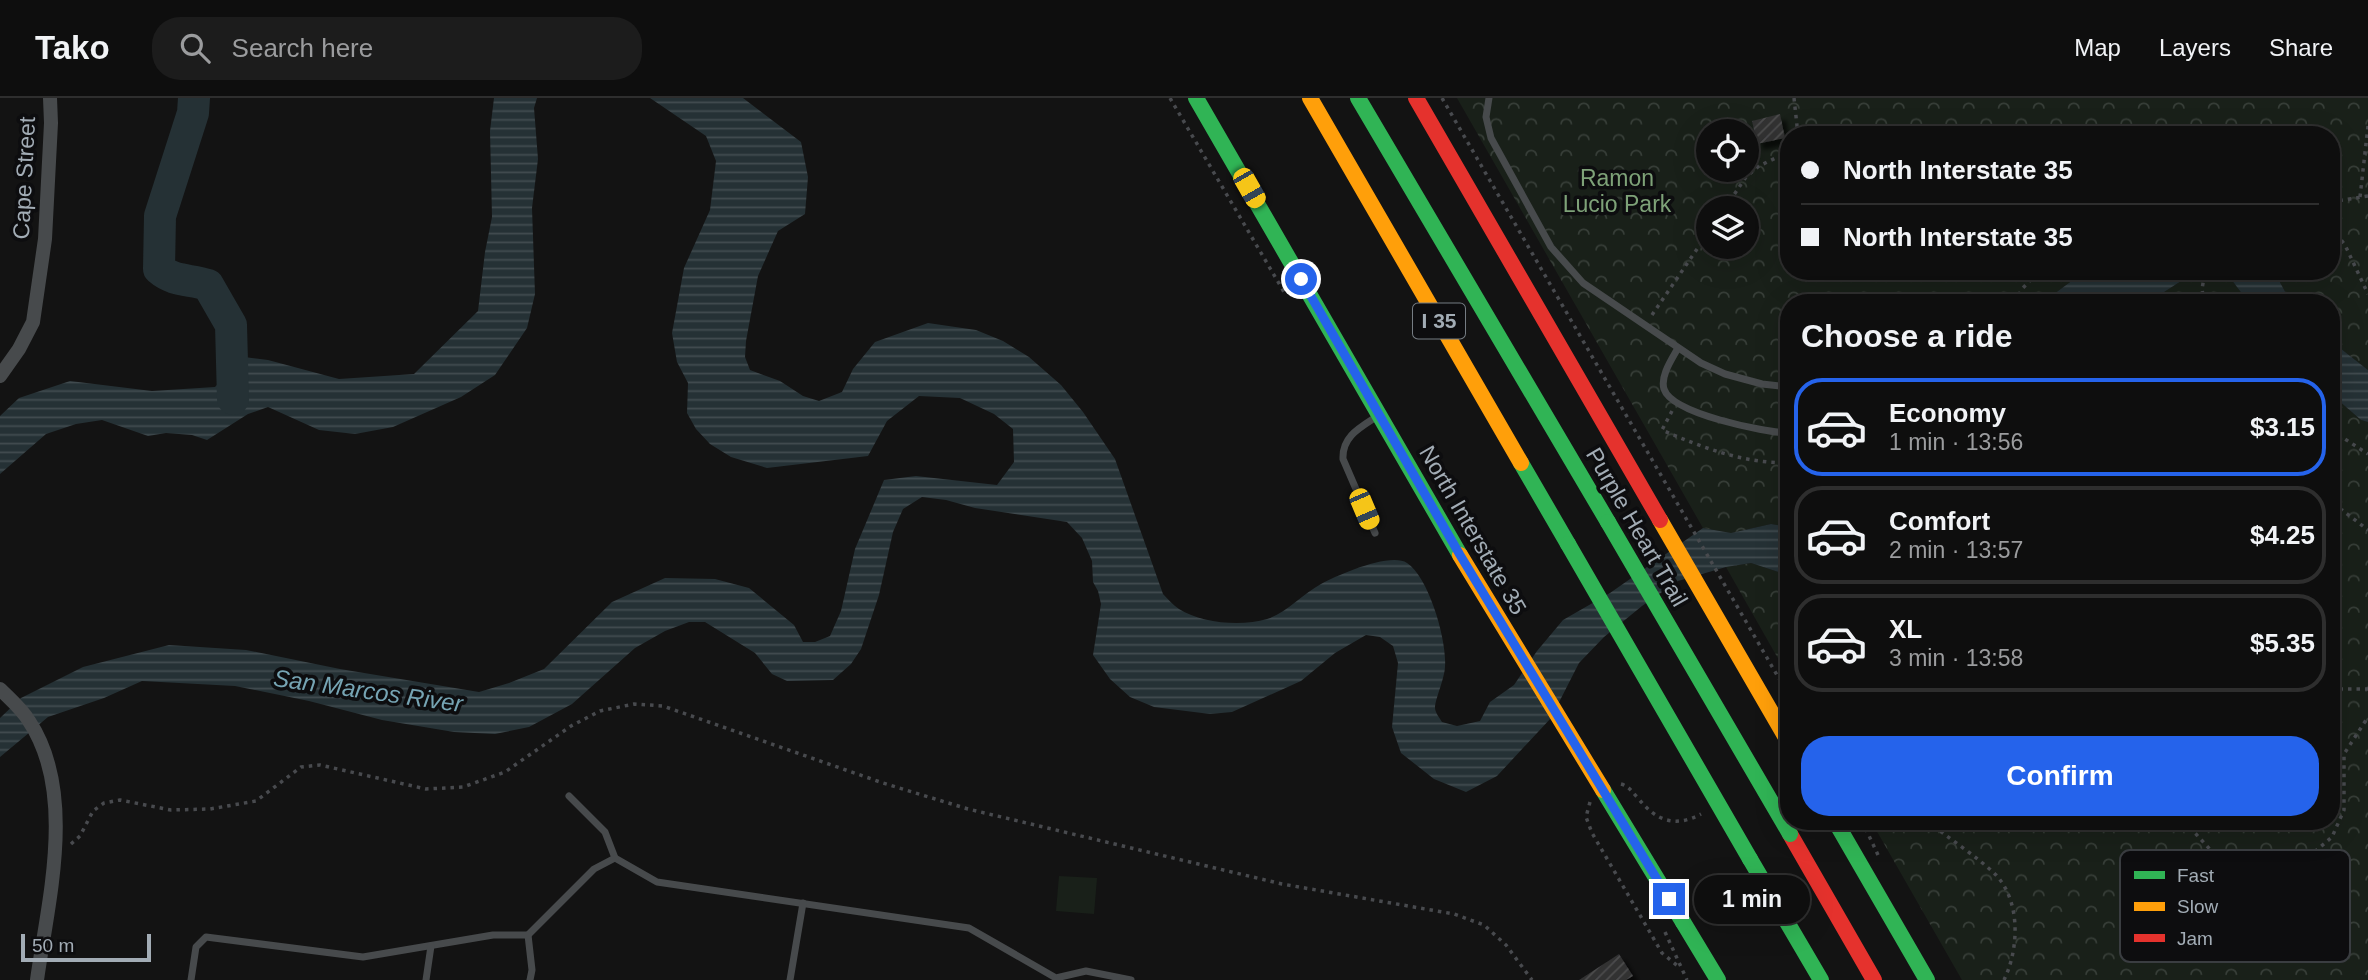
<!DOCTYPE html>
<html lang="en">
<head>
<meta charset="utf-8">
<style>
	:root { --surface:#0e0e0e; --page:#1c1c1c; --text:#f1f3f6; --muted:#9b9c9e; --line:#2e2e2e; --accent:#2563eb }
	body { margin:0; font-family:Arial,sans-serif; background:var(--page); color:var(--text); height:100vh; display:flex; flex-direction:column; font-size:26px; white-space:nowrap }
	* { box-sizing:border-box; margin:0 }
	p { font-size:23px; color:var(--muted) }
	.icon { flex:none; width:38px; height:38px; fill:none; stroke:currentColor; stroke-width:2; stroke-linecap:round; stroke-linejoin:round }
	.map { position:relative; flex:1; overflow:hidden }
	.drawer { position:absolute; left:1780px; top:196px; width:560px; height:536px; display:flex; flex-direction:column; background:var(--surface); border-radius:28px; box-shadow:0 7px 28px #0002,0 0 0 2px var(--line) }
	.drawer>* { flex:none }
	.banner { position:absolute; left:1780px; top:28px; width:560px; height:154px; border-radius:28px; box-shadow:0 7px 28px #0002,0 0 0 2px var(--line); display:grid; align-content:center; height:154px; padding:0 21px; background:var(--surface) }
	.fabs { position:absolute; left:1696px; top:21px; display:grid; gap:14px }
	.fabs a { display:grid; place-items:center; width:63px; height:63px; border-radius:50%; background:var(--surface); box-shadow:0 7px 28px #0002,0 0 0 2px var(--line); font-size:35px }
	.scale { position:absolute; left:21px; bottom:18px; width:130px; box-sizing:border-box; padding-left:7px; border:4px solid #a2acb5; border-top:0; font-size:19px; line-height:24px; white-space:nowrap; color:#a2acb5; -webkit-text-stroke:5px #0d0d0f; paint-order:stroke }
	.end { position:absolute; width:32px; height:32px; margin:-16px; border:9px solid #2563eb; background:#fff; box-shadow:0 0 0 4px #fff }
	.from { border-radius:50% }
	.bubble { position:absolute; height:49px; border-radius:24px; background:var(--surface); box-shadow:0 7px 28px #0002,0 0 0 2px var(--line); font-size:23px; font-weight:800; line-height:49px; text-align:center }
	.car { position:absolute; width:21px; height:42px; margin:-21px -10px; border-radius:9px; box-shadow:0 0 5px 2px #0007; background:linear-gradient(#f5c518 24%,#345 0 40%,#f5c518 0 76%,#345 0 86%,#f5c518 0) }
	.banner b { display:flex; align-items:center; gap:24px; height:66px; font-size:26px }
	.banner b+b { border-top:2px solid var(--line) }
	.banner i { width:18px; height:18px; background:var(--text) }
	ul { padding:0; list-style:none }
	li { display:flex; align-items:center; gap:21px; height:98px; margin:0 14px 10px; padding:0 7px; border:4px solid var(--line); border-radius:28px }
	li div { flex:1 }
	li b { display:block; font-size:26px }
	li em { font-style:normal; font-weight:800 }
	li.active { border-color:var(--accent) }
	li>.icon { width:63px; height:63px; stroke-width:1.5 }
	h2 { padding:0 21px; font-size:32px; line-height:84px }
	.button { display:flex; gap:14px; margin-top:auto; padding:14px 21px }
	.button a { flex:1; height:80px; border-radius:28px; background:var(--accent); color:#fff; font-size:28px; font-weight:800; line-height:80px; text-align:center }
	header { display:flex; align-items:center; gap:42px; box-sizing:border-box; height:98px; padding:0 35px; background:var(--surface); border-bottom:2px solid var(--line) }
	header strong { font-size:33px }
	nav { display:flex; gap:38px; margin-inline-start:auto; font-size:24px }
	.search { width:490px; height:63px; background:var(--page); display:flex; align-items:center; gap:18px; box-sizing:border-box; padding:0 24px; border-radius:28px; color:var(--muted); font-size:26px }
	.map>svg:first-child { display:block }
	.green { fill:#192019 }
	.park { fill:url(#park-crowns); fill-rule:evenodd }
	.water { fill:url(#water-rules) }
	.lines { fill:none; stroke-linecap:round; stroke-linejoin:round }
	.river { stroke:#253135; stroke-width:32 }
	.building { fill:url(#building-hatch); filter:url(#shadow) }
	.path { stroke:#484a4e; stroke-width:3.5; stroke-dasharray:3.5 5; stroke-linecap:butt }
	.lane { stroke:#474a4c; stroke-width:7 }
	.street { stroke:#474a4c; stroke-width:14 }
	.fast { stroke:#30b455; stroke-width:16 }
	.slow { stroke:#ff9f0a; stroke-width:16 }
	.jam { stroke:#e5322d; stroke-width:16 }
	.fast-bridge { stroke:#30b455; stroke-width:16 }
	.slow-bridge { stroke:#ff9f0a; stroke-width:16 }
	.route { stroke:#2563eb; stroke-width:9 }
	.labels { text-anchor:middle; stroke-width:7; stroke-linejoin:round; paint-order:stroke }
	.shield { fill:#0d0d0f; stroke:#757c83; stroke-width:2 }
	.shield-label { font-size:21px; font-weight:bold; fill:#a2acb5 }
	.street-label { font-size:23px; fill:#a2acb5; stroke:#0d0d0f }
	.park-label { font-size:23px; fill:#7ea278; stroke:#0d0d0f }
	.water-label { font-size:24px; font-style:italic; fill:#76a4b3; stroke:#0d0d0f }
	.key { fill:#0d0d0f; stroke:#3a3d41; stroke-width:2 }
	.key-label { font-size:19px; fill:#a2acb5 }
</style>
</head>
<body>
<header>
<strong>Tako</strong>
<div class="search"><svg class="icon" aria-label="search" viewBox="0 0 24 24"><circle cx="10" cy="10" r="6"/><path d="M15 15l6 6"/></svg>Search here</div>
<nav><a>Map</a><a>Layers</a><a>Share</a></nav>
</header>
<div class="map">
<svg width="2368" height="882" viewBox="0 0 2368 882">
	<defs>
		<pattern id="park-crowns" width="20" height="18" patternUnits="userSpaceOnUse" patternTransform="scale(1.75)"><rect width="20" height="18" fill="#192019"/><path d="M2 6a3 3 0 1 1 6 0M12 15a3 3 0 1 1 6 0" fill="none" stroke="#373e38"/></pattern>
		<pattern id="water-rules" width="6" height="5" patternUnits="userSpaceOnUse" patternTransform="scale(1.75)"><rect width="6" height="5" fill="#253135"/><path d="M0 2.5h6" fill="none" stroke="#424c50"/></pattern>
		<pattern id="building-hatch" width="6" height="6" patternUnits="userSpaceOnUse" patternTransform="scale(1.75)"><rect width="6" height="6" fill="#313132"/><path d="M-1 1l2-2M0 6l6-6M5 7l2-2" fill="none" stroke="#4c4c4d"/></pattern>
		<filter id="shadow"><feDropShadow dx="6" dy="6" stdDeviation="2" flood-color="#0009"/></filter>
	</defs>
	<rect width="100%" height="100%" fill="#131313"/>
	<path class="green" d="M1059 778 1097 780 1094 816 1056 813Z"/>
	<g class="park">
		<path d="M1457 0H2368V272L2331 243V205H2291L2274 173H2331V37H1788V173H2085L2054 196 2048 205H1788V429L1771 426 1731 435 1703 430ZM1708 33H1746V72H1708ZM1708 110H1746V149H1708Z"/>
		<path d="M2214 173 2231 181 2249 205H2147L2192 176Z"/>
		<path d="M2331 296 2361 322 2368 324V882H1962L1871 723H2331Z"/>
		<path d="M1751 465 1788 477V578L1726 469Z"/>
	</g>
	<g class="water">
		<path d="M494 0H537L534 10 538 61 532 110 535 196 527 230 495 277 461 299 393 329 355 336 319 332 268 309 248 316 207 342 192 337 166 335 148 338 102 322 76 326 46 336 0 376V318L19 300 70 283 152 293 215 289 243 259 268 262 339 281 414 276 478 213 485 154 492 119 490 33Z"/>
		<path d="M650 0H743L801 44 808 79 805 116 778 133 758 178 746 243 745 259 750 272 780 283 803 298 819 303 842 294 853 271 875 244 928 225 976 232 1003 243 1029 259 1061 287 1083 314 1115 361 1163 496C1168 501 1173 507 1179 511 1201 525 1241 529 1267 521 1285 516 1304 495 1321 486 1338 477 1390 454 1407 465 1429 479 1447 543 1445 568 1445 580 1435 601 1435 610 1435 614 1440 621 1442 624L1457 628 1480 623 1490 604 1514 587 1537 553 1563 522 1610 495 1703 430 1731 435 1771 426 1788 429V477L1751 465 1726 469 1678 483 1642 508 1604 539 1579 565 1551 620 1497 678 1466 694 1434 681 1401 655 1392 629 1398 565 1393 548 1380 539 1366 537 1335 555 1301 583 1232 614 1210 616 1154 609 1130 599 1110 581 1093 557 1101 506 1098 493 1093 484 1092 463 1082 440 1067 424 975 410 946 402 922 399 903 411 893 434 879 497 861 551 851 566 833 582 787 583 772 576 755 555 705 524H689L665 533 635 550 572 606 529 629 495 636 454 634 382 622 309 603 235 588 142 583 104 600 48 619 0 659V620L21 600 83 569 169 547 246 552 340 571 479 594 509 585 544 571 612 504 665 480 715 481 749 490 794 527 803 544H815L830 538 841 513 855 451 884 382 916 378 997 387 1014 364 1013 331 994 316 960 300 919 298 887 323 868 358 767 370 731 359 710 346 696 331 687 315 688 285 677 264 672 235 684 170 710 112 716 63 706 38Z"/>
		<path d="M2085 173H2214L2192 176 2147 205H2048L2054 196Z"/>
		<path d="M2215 173H2274L2291 205H2249L2231 181Z"/>
		<path d="M2331 243 2368 272V324L2361 322 2331 296Z"/>
	</g>
	<g class="lines">
		<path class="river" d="M194 0 193 15 160 118 159 171C174 184 190 181 208 187L231 227 233 301"/>
	</g>
	<g class="building">
		<path d="M1780 16 1785 40 1757 46 1752 23Z"/>
		<path d="M1619 856 1633 878 1626 882H1579Z"/>
	</g>
	<g class="lines">
		<g class="path">
			<path d="M1170 0 1284 194"/>
			<path d="M1442 0 1788 596"/>
			<path d="M1794 0 1798 37"/>
			<path d="M2360 99 2368 28"/>
			<path d="M2331 104 2368 98"/>
			<path d="M1725 110 1746 79 1759 68 1788 54"/>
			<path d="M2331 129 2345 147 2368 196"/>
			<path d="M2016 205 2021 192 2039 173"/>
			<path d="M2204 205 2202 191 2205 174"/>
			<path d="M1652 217 1708 135"/>
			<path d="M1672 313 1662 332C1703 350 1743 365 1788 365"/>
			<path d="M2331 332 2368 356"/>
			<path d="M2331 412H2342L2368 432"/>
			<path d="M2331 591H2368"/>
			<path d="M1780 676 1788 671"/>
			<path d="M1621 686C1629 688 1632 694 1638 700 1656 723 1675 730 1701 716"/>
			<path d="M1590 704 1586 719 1592 735 1662 855 1679 869"/>
			<path d="M1862 723 1879 759"/>
			<path d="M1927 723C1947 739 1979 760 1996 777 2021 804 2019 851 2004 882"/>
			<path d="M2184 723 2217 759 2240 769 2270 771 2305 762 2332 739 2344 712V656L2368 619"/>
			<path d="M71 746 80 738 93 713 104 705 120 702 171 712 210 711 256 703 301 669 320 667 426 691 463 689 505 674 571 628 600 613 634 606 663 608 883 685 968 711 1282 786 1454 816 1484 827 1506 847 1532 882"/>
			<path d="M1665 834 1687 882"/>
		</g>
		<g class="lane">
			<path d="M1489 0 1486 19 1491 40 1551 149 1583 185 1701 265 1725 276 1762 286 1788 289"/>
			<path d="M1678 250C1672 261 1660 278 1664 291 1672 316 1764 334 1788 335"/>
			<path d="M1375 435 1343 361C1342 339 1359 330 1376 319"/>
			<path d="M569 698 605 734 615 760 657 784 969 830 1056 880 1086 873 1131 882"/>
			<path d="M528 837 532 872 530 882"/>
			<path d="M191 882 196 849 206 839 363 859 493 837H528L594 771 615 760"/>
			<path d="M426 882 431 848"/>
			<path d="M790 882 803 805"/>
		</g>
		<g class="street">
			<path d="M0 278 19 251 33 224 45 141 51 25 50 0"/>
			<path d="M0 591C10 601 22 611 29 623 77 695 48 803 37 882"/>
		</g>
		<g class="fast">
			<path d="M1196 0 1460 457"/>
			<path d="M1358 0 1608 424"/>
			<path d="M1521 365 1568 446"/>
			<path d="M1835 723 1927 882"/>
			<path d="M1750 761 1821 882"/>
			<path d="M1683 824 1718 882"/>
		</g>
		<g class="slow">
			<path d="M1310 0 1521 365"/>
			<path d="M1660 422 1788 643"/>
		</g>
		<g class="jam">
			<path d="M1416 0 1660 422"/>
			<path d="M1790 736 1874 882"/>
		</g>
		<g class="fast-bridge">
			<path d="M1608 424 1790 736"/>
			<path d="M1568 446 1750 761"/>
			<path d="M1603 692 1683 824"/>
		</g>
		<path class="slow-bridge" d="M1460 457 1603 692"/>
	</g>
	<g class="lines">
		<path class="route" d="M1301 181 1460 457 1669 801"/>
	</g>
	<g class="labels">
		<rect class="shield" x="1413" y="205.5" width="52" height="35" rx="5"/>
		<g class="shield-label">
			<text x="1439" y="230">I 35</text>
		</g>
		<g class="street-label">
			<text transform="translate(24 80) rotate(-87)" y="8">Cape Street</text>
			<text transform="translate(1637 429) rotate(60)" y="8">Purple Heart Trail</text>
			<text transform="translate(1473 432) rotate(60)" y="8">North Interstate 35</text>
		</g>
		<g class="park-label">
			<text x="1617" y="88">Ramon<tspan x="1617" dy="26">Lucio Park</tspan></text>
		</g>
		<g class="water-label">
			<text transform="translate(368 593) rotate(8)" y="8">San Marcos River</text>
		</g>
	</g>
	<rect x="2120" y="752" width="230" height="112" rx="10" class="key"/>
	<rect x="2134" y="773" width="31" height="8" fill="#30b455"/>
	<rect x="2134" y="804" width="31" height="9" fill="#ff9f0a"/>
	<rect x="2134" y="836" width="31" height="8" fill="#e5322d"/>
	<g class="key-label">
		<text x="2177" y="784">Fast</text>
		<text x="2177" y="815">Slow</text>
		<text x="2177" y="847">Jam</text>
	</g>
</svg>
<div class="fabs">
<a><svg class="icon" aria-label="locate" viewBox="0 0 24 24"><circle cx="12" cy="12" r="6"/><path d="M12 2v4M12 18v4M2 12h4M18 12h4"/></svg></a>
<a><svg class="icon" aria-label="layers" viewBox="0 0 24 24"><path d="M12 4l9 5-9 5-9-5zM3 14l9 5 9-5"/></svg></a>
</div>
<div class="scale">50 m</div>
<i class="end from" style="left:1301px;top:181px"></i>
<i class="end" style="left:1669px;top:801px"></i>
<div class="bubble" style="left:1694px;top:777px;width:116px">1 min</div>
<i class="car" style="left:1249px;top:90px;rotate:150deg"></i>
<i class="car" style="left:1364px;top:411px;rotate:157deg"></i>
<div class="banner">
<b><i class="from"></i>North Interstate 35</b>
<b><i></i>North Interstate 35</b>
</div>
<section class="drawer">
<h2>Choose a ride</h2>
<ul>
<li class="active"><svg class="icon" aria-label="car" viewBox="0 0 24 24"><path d="M5 17H2v-5l4-1 3-4h7l3 4 3 1v5h-3M9 17h6M6 11h13"/><circle cx="7" cy="17" r="2"/><circle cx="17" cy="17" r="2"/></svg><div><b>Economy</b><p>1 min · 13:56</p></div><em>$3.15</em></li>
<li><svg class="icon" aria-label="car" viewBox="0 0 24 24"><path d="M5 17H2v-5l4-1 3-4h7l3 4 3 1v5h-3M9 17h6M6 11h13"/><circle cx="7" cy="17" r="2"/><circle cx="17" cy="17" r="2"/></svg><div><b>Comfort</b><p>2 min · 13:57</p></div><em>$4.25</em></li>
<li><svg class="icon" aria-label="car" viewBox="0 0 24 24"><path d="M5 17H2v-5l4-1 3-4h7l3 4 3 1v5h-3M9 17h6M6 11h13"/><circle cx="7" cy="17" r="2"/><circle cx="17" cy="17" r="2"/></svg><div><b>XL</b><p>3 min · 13:58</p></div><em>$5.35</em></li>
</ul>
<div class="button"><a>Confirm</a></div>
</section>
</div>
</body>
</html>
